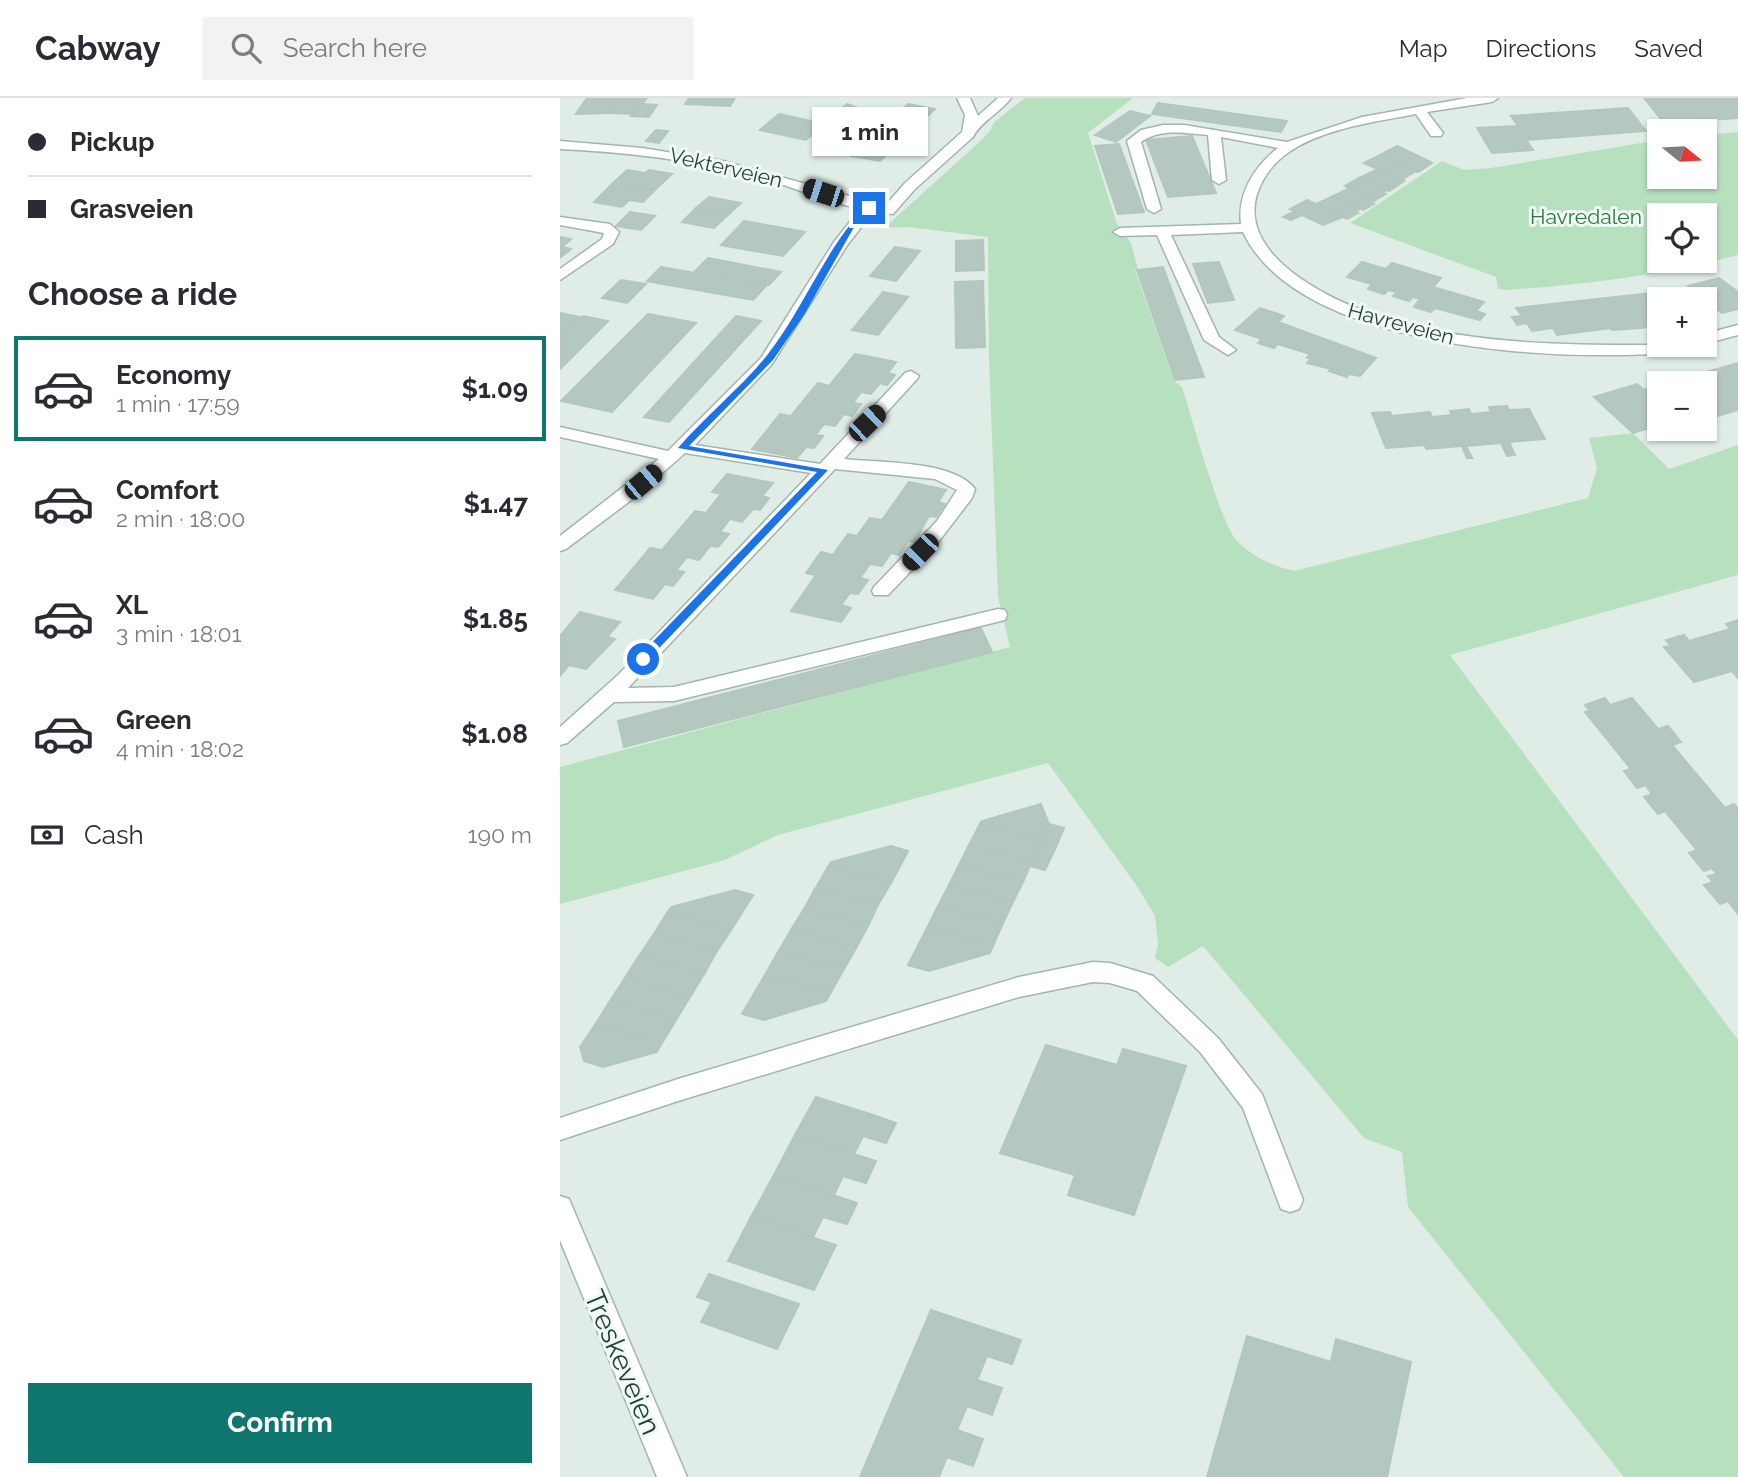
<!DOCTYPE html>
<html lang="en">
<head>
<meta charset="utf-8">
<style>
	:root { --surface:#fff; --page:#f2f2f3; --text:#2b2b33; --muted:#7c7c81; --line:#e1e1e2; --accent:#0f766e }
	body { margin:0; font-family:Raleway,sans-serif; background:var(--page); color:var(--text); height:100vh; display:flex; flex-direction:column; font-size:26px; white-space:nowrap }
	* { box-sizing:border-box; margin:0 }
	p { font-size:23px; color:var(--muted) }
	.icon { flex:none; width:38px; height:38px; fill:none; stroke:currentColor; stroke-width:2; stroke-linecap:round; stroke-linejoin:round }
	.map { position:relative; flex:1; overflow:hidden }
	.sheet { display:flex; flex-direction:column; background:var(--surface); width:560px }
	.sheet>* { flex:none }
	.guide { display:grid; align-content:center; height:154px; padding:0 28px; background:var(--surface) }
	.needle { width:46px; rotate:108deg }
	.tools { position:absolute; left:1087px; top:21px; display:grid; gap:14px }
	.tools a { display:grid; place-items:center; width:70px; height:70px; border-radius:0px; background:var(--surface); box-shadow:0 2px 5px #0004; font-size:35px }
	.end { position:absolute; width:32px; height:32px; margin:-16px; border:9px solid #1a73e8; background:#fff; box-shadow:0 0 0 4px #fff }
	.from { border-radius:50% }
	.bubble { position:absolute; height:49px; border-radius:0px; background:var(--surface); box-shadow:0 2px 5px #0004; font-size:23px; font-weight:700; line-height:49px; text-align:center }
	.car { position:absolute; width:21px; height:42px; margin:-21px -10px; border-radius:9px; box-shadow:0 0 5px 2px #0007; background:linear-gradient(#222 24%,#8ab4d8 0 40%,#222 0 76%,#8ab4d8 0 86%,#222 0) }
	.guide b { display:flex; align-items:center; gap:24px; height:66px; font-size:26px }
	.guide b+b { border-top:2px solid var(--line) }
	.guide i { width:18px; height:18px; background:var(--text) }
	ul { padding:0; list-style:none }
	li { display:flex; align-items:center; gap:21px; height:105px; margin:0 14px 10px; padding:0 14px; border:4px solid transparent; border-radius:0px }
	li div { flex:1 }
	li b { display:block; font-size:26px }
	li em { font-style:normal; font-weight:700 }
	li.current { border-color:var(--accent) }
	li>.icon { width:63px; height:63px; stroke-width:1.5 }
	h2 { padding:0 28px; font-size:32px; line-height:84px }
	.pay { display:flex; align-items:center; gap:18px; height:77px; padding:0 28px; font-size:26px }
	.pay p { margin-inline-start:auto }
	.button { display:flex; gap:14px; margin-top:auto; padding:14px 28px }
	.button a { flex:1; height:80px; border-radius:0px; background:var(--accent); color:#fff; font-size:28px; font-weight:700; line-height:80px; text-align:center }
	header { display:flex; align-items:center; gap:42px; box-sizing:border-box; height:98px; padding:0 35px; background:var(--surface); border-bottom:2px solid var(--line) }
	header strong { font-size:33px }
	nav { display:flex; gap:38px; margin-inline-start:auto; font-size:24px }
	.search { width:490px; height:63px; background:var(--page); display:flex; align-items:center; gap:18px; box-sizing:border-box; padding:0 24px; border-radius:0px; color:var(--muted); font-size:26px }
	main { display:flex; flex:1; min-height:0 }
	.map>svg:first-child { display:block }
	.green { fill:#b7e0bf; fill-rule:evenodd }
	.building { fill:#b5c8bf; stroke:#b2c7bd; stroke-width:2 }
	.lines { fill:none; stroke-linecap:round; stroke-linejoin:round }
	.minor-casing { stroke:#a2b5ad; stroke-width:3 }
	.minor { fill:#fff; fill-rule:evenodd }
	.route { fill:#1a73e8 }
	.labels { text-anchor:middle; stroke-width:6; stroke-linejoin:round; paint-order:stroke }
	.far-street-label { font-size:21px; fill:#1f3f34; stroke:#f1f9f4 }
	.far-park-label { font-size:21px; fill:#257a40; stroke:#f1f9f4 }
	.near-street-label { font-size:28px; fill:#1f3f34; stroke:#f1f9f4 }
</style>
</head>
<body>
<header>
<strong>Cabway</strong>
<div class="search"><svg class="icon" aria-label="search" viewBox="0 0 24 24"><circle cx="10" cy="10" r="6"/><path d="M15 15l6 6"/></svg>Search here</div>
<nav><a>Map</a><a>Directions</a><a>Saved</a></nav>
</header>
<main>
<section class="sheet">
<div class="guide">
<b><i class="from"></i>Pickup</b>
<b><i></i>Grasveien</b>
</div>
<h2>Choose a ride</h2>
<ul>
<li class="current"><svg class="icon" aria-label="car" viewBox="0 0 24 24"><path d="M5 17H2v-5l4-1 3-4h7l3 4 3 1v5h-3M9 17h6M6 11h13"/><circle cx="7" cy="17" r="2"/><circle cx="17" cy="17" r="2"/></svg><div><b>Economy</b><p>1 min · 17:59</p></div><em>$1.09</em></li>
<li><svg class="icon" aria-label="car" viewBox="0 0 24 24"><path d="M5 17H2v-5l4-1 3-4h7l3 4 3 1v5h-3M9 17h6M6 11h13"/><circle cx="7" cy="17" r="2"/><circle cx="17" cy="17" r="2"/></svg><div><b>Comfort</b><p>2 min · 18:00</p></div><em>$1.47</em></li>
<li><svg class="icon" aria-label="car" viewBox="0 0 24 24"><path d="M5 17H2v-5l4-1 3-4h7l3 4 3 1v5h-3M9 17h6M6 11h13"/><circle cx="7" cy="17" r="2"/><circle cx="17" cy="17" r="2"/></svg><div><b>XL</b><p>3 min · 18:01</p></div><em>$1.85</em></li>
<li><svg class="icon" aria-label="car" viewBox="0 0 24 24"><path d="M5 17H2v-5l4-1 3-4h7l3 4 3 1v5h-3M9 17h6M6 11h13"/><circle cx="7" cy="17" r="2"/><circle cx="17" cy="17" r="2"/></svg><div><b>Green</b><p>4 min · 18:02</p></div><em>$1.08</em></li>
</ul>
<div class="pay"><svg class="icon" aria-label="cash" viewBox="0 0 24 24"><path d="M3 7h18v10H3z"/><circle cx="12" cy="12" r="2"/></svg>Cash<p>190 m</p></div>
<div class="button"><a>Confirm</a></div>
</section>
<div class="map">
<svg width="1178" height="1379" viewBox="0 0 1178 1379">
	<rect width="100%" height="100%" fill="#e0ede6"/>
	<g class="green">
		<path d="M465 0H573L528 35 557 126 571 145 578 171 575 172 614 283 622 289C631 317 661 427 677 443 694 460 711 467 734 473L1028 400 1037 370 1029 340 1073 335 1109 371 1178 347V477L890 557 1178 942V1379H1064L848 1109 842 1054 804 1040 643 848 608 869 595 860 598 846 595 818 577 788 488 665 218 737 165 762 0 806V669L450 549 438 499 429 260 428 139 348 129 324 130 414 49 430 33 434 24Z"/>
		<path d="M1178 34V157C1103 177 1024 187 946 192L938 191 936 179 790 125 882 63 904 72 931 70 1099 42V79H1144L1145 37ZM1099 117H1144V163H1099Z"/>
	</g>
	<g class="building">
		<path d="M27 0H63L52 15 16 16Z"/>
		<path d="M63 0H87L75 16 52 15Z"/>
		<path d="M129 0H152L147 7 125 6Z"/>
		<path d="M152 0H175L170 8 147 7Z"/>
		<path d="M1178 0V20L1104 25 1085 1Z"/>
		<path d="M598 5 727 23 721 34 592 16Z"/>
		<path d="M82 6 97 7 89 19 70 18 75 16Z"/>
		<path d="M287 6 304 12 291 23 272 19Z"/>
		<path d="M348 6 375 11 364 21 338 16Z"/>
		<path d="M1068 10 1086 33 966 42 973 52 932 55 917 30 958 28 951 18Z"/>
		<path d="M570 13 590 18 556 44 535 37Z"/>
		<path d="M219 16 265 26 246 42 200 32Z"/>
		<path d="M338 16 364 21 354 32 326 27Z"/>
		<path d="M326 27 354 32 343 42 315 37Z"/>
		<path d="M96 32 108 33 99 45 86 43Z"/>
		<path d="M315 37 343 42 332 52 304 47Z"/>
		<path d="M632 38 656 95 608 99 586 42Z"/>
		<path d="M559 46 584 114 558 116 535 48Z"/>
		<path d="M304 47 332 52 320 63 292 58Z"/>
		<path d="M837 48 869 63 872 65 858 74 820 57Z"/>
		<path d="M820 57 856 73 841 82 804 65Z"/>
		<path d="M818 71 841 82 844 83 829 93 801 79Z"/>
		<path d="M67 72 85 75 89 72 112 76 95 92 53 85Z"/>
		<path d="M801 79 827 92 823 94 826 96 815 102 785 88Z"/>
		<path d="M53 85 95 92 83 104 69 102 62 109 34 104Z"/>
		<path d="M790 90 816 102 811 105 814 106 803 112 773 98Z"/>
		<path d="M773 98 800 111 795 114 798 115 787 121 756 106Z"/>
		<path d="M149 99 181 105 169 116 136 110Z"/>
		<path d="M747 102 756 106 783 119 763 127 742 117 731 122 723 119 735 113 730 111Z"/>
		<path d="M136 110 169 116 154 130 122 124Z"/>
		<path d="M70 114 95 118 81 132 56 128Z"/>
		<path d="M184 123 245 134 223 158 161 147Z"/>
		<path d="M0 139 11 141 2 149 11 151 1 159Z"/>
		<path d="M423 142 424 172 396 173V143Z"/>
		<path d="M335 149 360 153 336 183 310 178Z"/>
		<path d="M148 160 221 174 209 187 135 173Z"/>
		<path d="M659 164 674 202 648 205 633 166Z"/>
		<path d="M802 164 826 171 832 165 881 180 873 189 924 204 916 213 925 216 920 222 875 210 871 214 854 209 860 201 853 199 849 203 833 198 837 194 828 192 824 196 808 191 812 186 787 179Z"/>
		<path d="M101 169 206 188 193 202 87 183Z"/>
		<path d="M603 169 644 279 615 282 577 172Z"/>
		<path d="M1159 180 1178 194V211L1162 215 1128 188Z"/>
		<path d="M61 182 86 186 67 205 42 200Z"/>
		<path d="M423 183 425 249 396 250 395 184Z"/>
		<path d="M323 194 348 199 318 237 292 232Z"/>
		<path d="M1101 194 1107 201H1099V227L1081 230 1052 232 1051 230 997 237 993 230 972 233 967 225 957 227 952 219 962 218 956 210Z"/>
		<path d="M700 210 724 218 718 224 816 260 800 278 789 276 787 279 769 273 771 271 747 265 751 261 747 260 750 256 718 246 714 250 698 245 702 241 675 232Z"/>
		<path d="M0 215 20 219 0 239Z"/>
		<path d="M88 216 136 225 52 314 1 303Z"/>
		<path d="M23 218 48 223 0 271V240Z"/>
		<path d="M176 218 201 223 109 324 84 319Z"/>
		<path d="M295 256 336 264 328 275 335 277 327 287 320 285 311 296 301 294 293 305 301 306 292 318 284 316 275 328 264 326 255 337 263 338 254 350 246 349 237 360 192 351 220 316 231 318 258 285 269 288Z"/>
		<path d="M1178 265V312L1144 322V285H1108Z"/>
		<path d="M1077 286 1084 292 1099 288V327L1073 335 1034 299Z"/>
		<path d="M947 308 949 312 969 311 985 341 949 344 955 357 947 358 941 345 906 348 912 360H907L902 348 866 351 865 347 826 350 812 315 830 314 832 318 870 314 872 319 892 317 890 313 909 311 911 316 931 314 929 309Z"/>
		<path d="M167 376 213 385 202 398 209 400 200 412 193 411 182 424 170 421 160 434 169 436 158 449 150 448 139 462 127 459 116 472 124 474 113 488 105 486 93 501 55 492 90 450 102 452 135 413 146 415 161 396 152 394Z"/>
		<path d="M349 384 386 392 378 404 385 406 376 419 369 418 354 444 348 443 339 457 331 455 322 468 310 466 300 480 308 482 298 496 290 495 281 507 291 510 281 524 231 513 256 477 246 475 261 454 273 457 288 436 297 438 310 420 322 422Z"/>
		<path d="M20 514 60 524 47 539 55 541 26 571 9 567 0 578V538Z"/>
		<path d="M1178 522V580L1172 573 1134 584 1104 549 1111 548 1106 542 1124 537 1129 543 1170 531 1166 526Z"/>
		<path d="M421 530 432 554 64 649 58 623Z"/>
		<path d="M1045 600 1050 607 1072 600 1098 631 1108 628 1121 644 1112 647 1165 710 1174 706 1178 711V816L1168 803 1160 806 1144 787 1153 784 1148 778 1157 776 1152 770 1144 773 1129 755 1137 752 1105 713 1098 716 1084 699 1092 696 1085 687 1077 690 1064 673 1071 671 1025 614 1030 613 1025 607Z"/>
		<path d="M481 706 489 726 482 742 420 726 422 723Z"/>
		<path d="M420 726 482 742 472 763 409 747Z"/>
		<path d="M489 726 504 730 496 749 485 772 470 768Z"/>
		<path d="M409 747 472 763 463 784 399 767Z"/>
		<path d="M331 748 348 753 331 785 268 769 271 764Z"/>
		<path d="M399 767 463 784 453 804 389 787Z"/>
		<path d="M268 769 331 785 318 807 255 791Z"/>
		<path d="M389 787 453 804 443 825 378 808Z"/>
		<path d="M255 791 318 807 308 828 244 811Z"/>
		<path d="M175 792 193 797 171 832 107 815 111 809Z"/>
		<path d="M378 808 443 825 433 848 367 830Z"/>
		<path d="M244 811 308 828 296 850 231 832Z"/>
		<path d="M107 815 171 832 157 853 94 836Z"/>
		<path d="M367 830 433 848 430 855 369 873 348 867Z"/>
		<path d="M231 832 296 850 284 871 218 854Z"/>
		<path d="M94 836 157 853 144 876 79 858Z"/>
		<path d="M218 854 284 871 271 894 205 877Z"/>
		<path d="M79 858 144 876 130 899 65 880Z"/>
		<path d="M205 877 271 894 266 903 204 922 182 916Z"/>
		<path d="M65 880 130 899 116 922 50 903Z"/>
		<path d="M50 903 116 922 102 945 35 927Z"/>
		<path d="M35 927 102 945 97 954 43 969 24 963 20 949Z"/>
		<path d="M486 947 557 967 563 951 626 968 574 1117 508 1097 515 1077 440 1055Z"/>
		<path d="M256 999 313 1017 336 1025 326 1045 303 1038 294 1056 235 1037Z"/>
		<path d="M235 1037 316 1063 306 1085 283 1078 274 1097 214 1077Z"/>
		<path d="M214 1077 297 1105 287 1126 263 1119 253 1139 191 1119Z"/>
		<path d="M191 1119 276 1147 254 1192 168 1163Z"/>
		<path d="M149 1176 239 1206 217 1251 141 1224 152 1204 137 1199Z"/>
		<path d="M371 1212 461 1242 452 1266 427 1258 417 1282 442 1290 432 1317 407 1308 397 1332 423 1341 413 1368 387 1359 379 1379H300Z"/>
		<path d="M687 1238 771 1264 776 1241 851 1264 827 1379H647Z"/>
	</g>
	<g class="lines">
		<g class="minor-casing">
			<g id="minor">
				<path d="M397 0H410L418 18 438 0H451C440 15 421 23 413 39L355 91 333 116 313 114 288 146 212 266 135 347 260 366 345 275 351 273 359 278 357 281 284 361C318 365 394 362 415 391L412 400 376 447 328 497H314L312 493 314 489 377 423 397 392 375 381 275 371 68 590 114 589 438 511 445 512 447 517 445 522 114 603 54 604 7 645 0 647V629L58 577 251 375 125 355 74 400 6 451 0 453V438L99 361 0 339V329L108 353 201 260 274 144 300 111C262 102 225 86 187 76 126 61 63 54 0 51V43L82 50 163 63 325 108 345 85 402 34 405 17Z"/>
				<path d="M907 0H938L932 4 867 14 883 35 881 38H871L856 16C815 24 764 30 729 54 714 64 703 79 697 96 677 162 781 208 831 222 929 250 1031 247 1131 247L1129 250C1099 258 1068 257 1038 257 938 257 732 238 683 134L611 137 659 239 676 252 668 257 644 242 597 137 560 138 553 134 560 130 681 126C677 95 695 68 718 50L661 39 666 82 659 86 652 82 648 37C625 35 600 30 581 44L601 111 594 115 587 111 567 43 581 32 603 27H624L727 44 802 19Z"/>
				<path d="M0 119 50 126 59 134 53 146 0 182V171L42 141 44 135 0 127Z"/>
				<path d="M1178 227V237L1144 246V236Z"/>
				<path d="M533 864 550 865 593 878 658 940 702 996 743 1102 739 1111 730 1114 721 1111 683 1010 640 954 577 893 550 885 533 884 459 899 118 1003 0 1042V1020L118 981 459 879Z"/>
				<path d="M0 1098 9 1101 127 1379H97L0 1142Z"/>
			</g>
		</g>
		<use href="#minor" class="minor"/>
	</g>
	<path class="route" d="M306 108 313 110 293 131 244 217 213 262 129 348 268 372 86 564H79V558L257 374 118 350C146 317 181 290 208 256 244 210 265 151 306 108Z"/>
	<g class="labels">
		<g class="far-street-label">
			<text transform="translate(166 70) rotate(13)" y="7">Vekterveien</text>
			<text transform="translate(841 226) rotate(15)" y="7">Havreveien</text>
		</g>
		<g class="far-park-label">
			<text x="1026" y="126">Havredalen</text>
		</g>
		<g class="near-street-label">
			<text transform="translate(63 1264) rotate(67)" y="10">Treskeveien</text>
		</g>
	</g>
</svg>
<div class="tools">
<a><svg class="needle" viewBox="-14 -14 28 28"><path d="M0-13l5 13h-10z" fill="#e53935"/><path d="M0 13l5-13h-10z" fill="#7c7c81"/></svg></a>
<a><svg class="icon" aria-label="locate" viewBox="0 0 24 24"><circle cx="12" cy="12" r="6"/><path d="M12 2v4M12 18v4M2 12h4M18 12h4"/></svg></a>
<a>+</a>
<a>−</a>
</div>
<i class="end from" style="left:83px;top:561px"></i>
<i class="end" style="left:309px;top:110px"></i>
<div class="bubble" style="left:252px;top:9px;width:116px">1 min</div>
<i class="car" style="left:263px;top:95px;rotate:288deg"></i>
<i class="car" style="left:307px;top:325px;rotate:46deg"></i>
<i class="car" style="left:83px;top:384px;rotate:50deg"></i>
<i class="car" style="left:360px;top:454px;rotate:224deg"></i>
</div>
</main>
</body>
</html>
